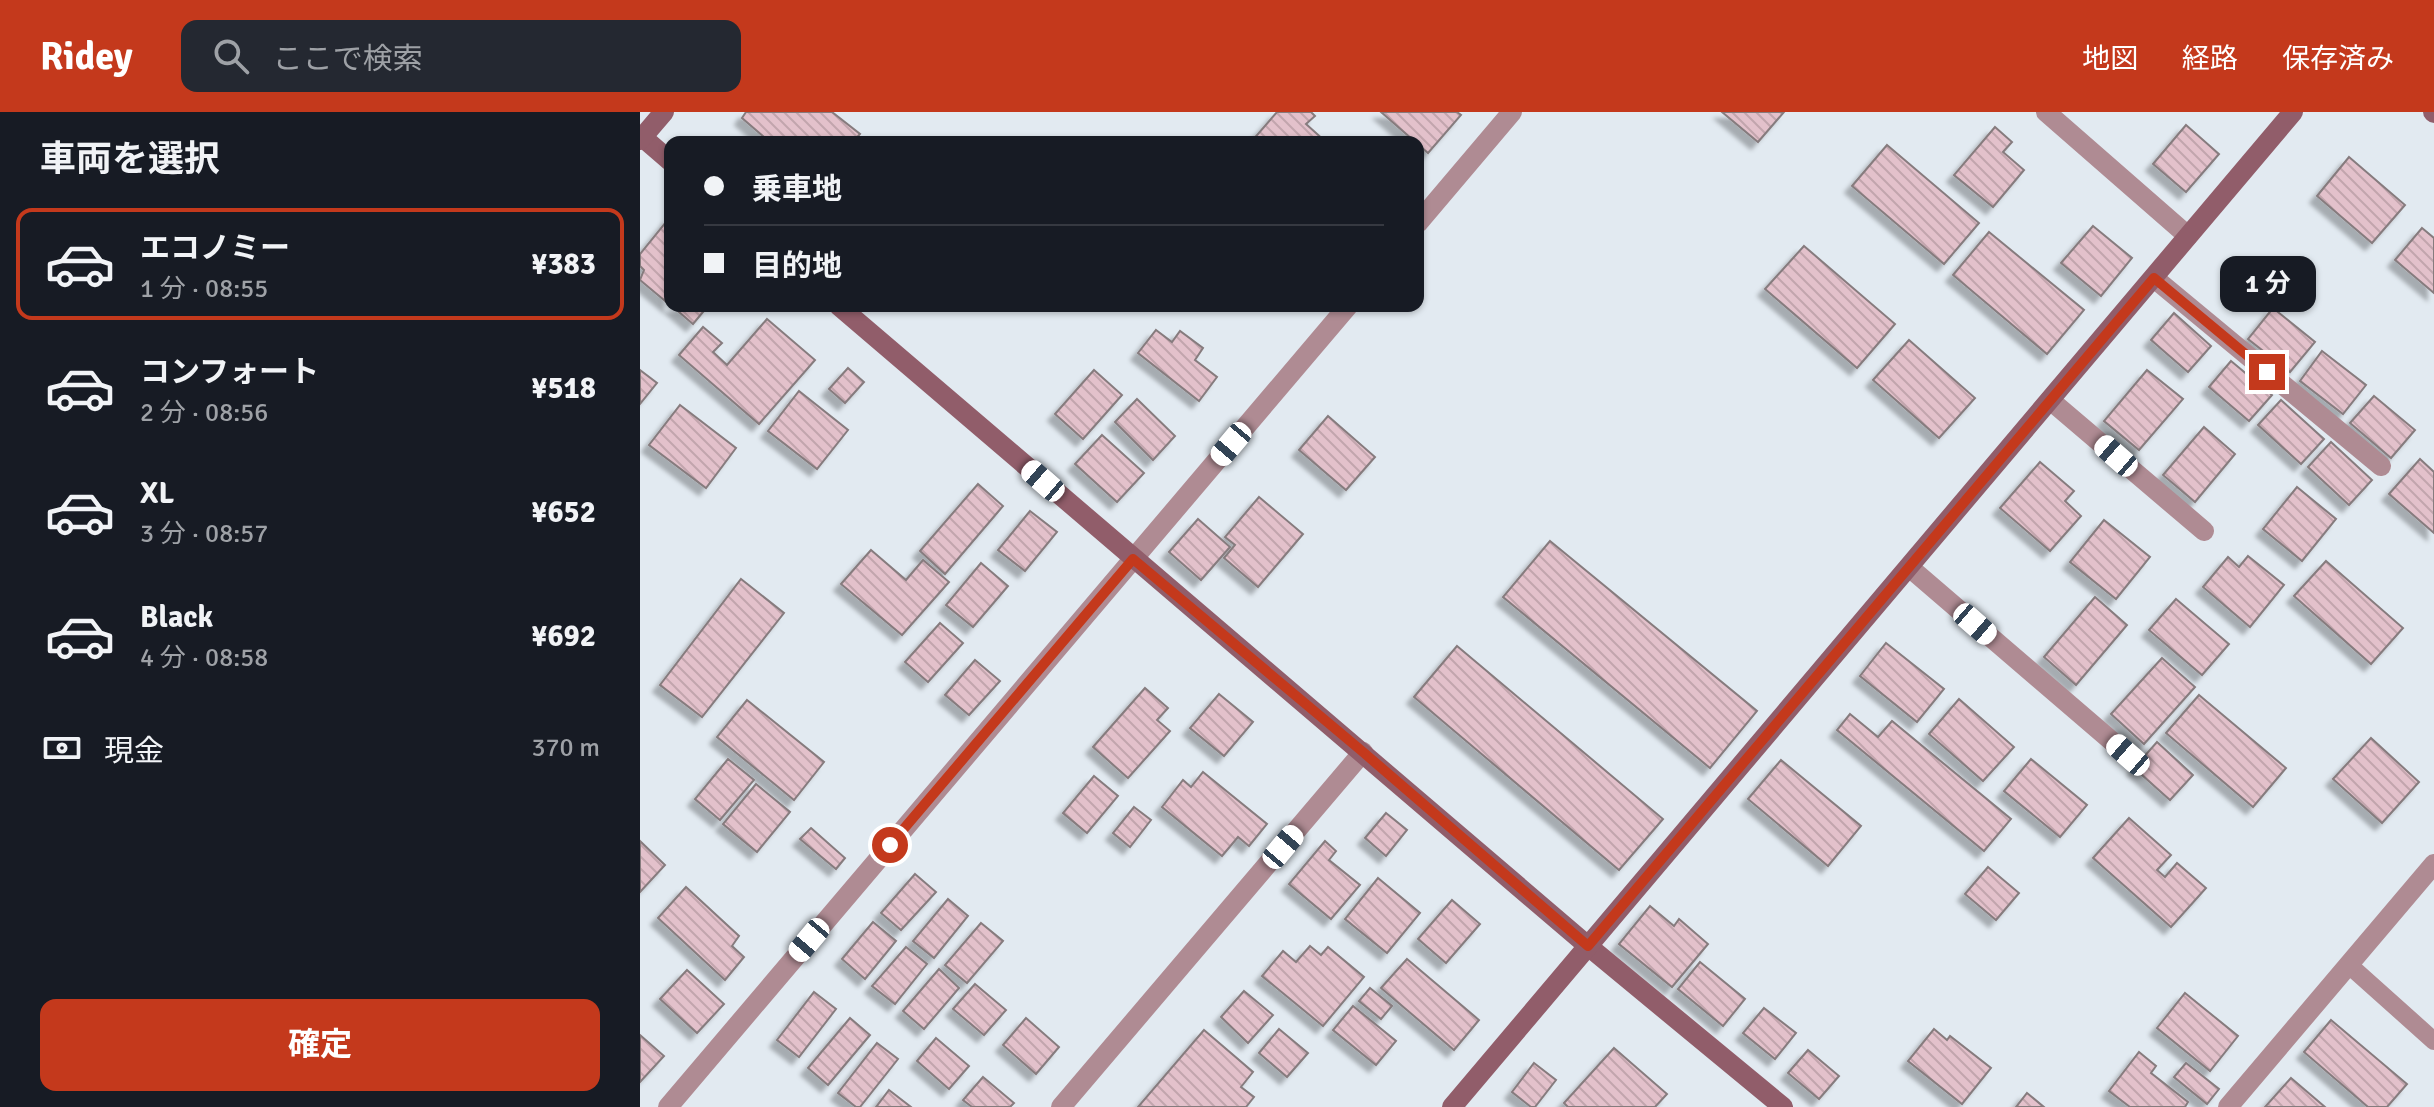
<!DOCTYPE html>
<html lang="ja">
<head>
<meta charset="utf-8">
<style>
	:root { --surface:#171b24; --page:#242831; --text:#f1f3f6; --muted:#9ea1a6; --line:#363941; --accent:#c4391c }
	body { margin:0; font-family:Signika,"Noto Sans JP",sans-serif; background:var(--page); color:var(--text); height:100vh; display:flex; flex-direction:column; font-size:30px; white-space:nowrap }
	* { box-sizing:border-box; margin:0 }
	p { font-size:26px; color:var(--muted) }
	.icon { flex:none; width:44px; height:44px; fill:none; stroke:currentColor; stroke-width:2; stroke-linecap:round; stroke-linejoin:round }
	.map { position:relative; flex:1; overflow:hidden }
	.panel { display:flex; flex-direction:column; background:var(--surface); width:640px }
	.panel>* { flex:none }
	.banner { position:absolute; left:24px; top:24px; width:760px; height:176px; border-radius:16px; box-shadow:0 2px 6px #0004; display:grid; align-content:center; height:176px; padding:0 40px; background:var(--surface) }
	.end { position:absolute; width:36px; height:36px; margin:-18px; border:10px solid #c4391c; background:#fff; box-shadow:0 0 0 4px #fff }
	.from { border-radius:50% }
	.bubble { position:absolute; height:56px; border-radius:16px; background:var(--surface); box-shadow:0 2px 6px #0004; font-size:26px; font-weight:700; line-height:56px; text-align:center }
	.car { position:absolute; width:24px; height:48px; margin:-24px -12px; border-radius:10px; box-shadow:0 0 6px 2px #0007; background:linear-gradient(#fff 24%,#345 0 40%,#fff 0 76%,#345 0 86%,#fff 0) }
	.banner b { display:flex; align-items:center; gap:28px; height:76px; font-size:30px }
	.banner b+b { border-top:2px solid var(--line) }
	.banner i { width:20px; height:20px; background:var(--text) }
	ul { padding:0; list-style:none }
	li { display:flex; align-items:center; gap:24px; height:112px; margin:0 16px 12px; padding:0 24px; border:4px solid transparent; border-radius:16px }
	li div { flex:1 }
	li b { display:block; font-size:30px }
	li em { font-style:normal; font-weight:700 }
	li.selected { border-color:var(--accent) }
	li>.icon { width:72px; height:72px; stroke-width:1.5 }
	h2 { padding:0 40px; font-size:36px; line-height:96px }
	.pay { display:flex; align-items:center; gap:20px; height:88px; padding:0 40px; font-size:30px }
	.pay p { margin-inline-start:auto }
	.action { display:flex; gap:16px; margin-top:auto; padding:16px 40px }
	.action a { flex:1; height:92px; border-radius:16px; background:var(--accent); color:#fff; font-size:32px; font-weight:700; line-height:92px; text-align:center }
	header { display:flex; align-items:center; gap:48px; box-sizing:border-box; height:112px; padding:0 40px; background:var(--accent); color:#fff }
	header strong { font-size:38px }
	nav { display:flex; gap:44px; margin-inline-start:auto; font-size:28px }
	.search { width:560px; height:72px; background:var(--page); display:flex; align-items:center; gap:20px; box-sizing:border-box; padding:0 28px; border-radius:16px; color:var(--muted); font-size:30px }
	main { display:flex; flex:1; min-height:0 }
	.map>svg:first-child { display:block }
	.building { fill:url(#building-back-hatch); stroke:#867b7e; stroke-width:2; filter:url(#shadow) }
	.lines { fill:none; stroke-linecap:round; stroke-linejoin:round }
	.lane { stroke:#af8b93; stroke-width:18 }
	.street { stroke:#af8b93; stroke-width:20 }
	.secondary { stroke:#915d6a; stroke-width:20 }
	.route { stroke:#c4391c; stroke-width:10 }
</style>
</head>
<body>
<header>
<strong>Ridey</strong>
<div class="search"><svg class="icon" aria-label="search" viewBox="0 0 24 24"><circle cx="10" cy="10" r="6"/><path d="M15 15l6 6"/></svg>ここで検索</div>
<nav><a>地図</a><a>経路</a><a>保存済み</a></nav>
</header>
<main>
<section class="panel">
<h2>車両を選択</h2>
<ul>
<li class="selected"><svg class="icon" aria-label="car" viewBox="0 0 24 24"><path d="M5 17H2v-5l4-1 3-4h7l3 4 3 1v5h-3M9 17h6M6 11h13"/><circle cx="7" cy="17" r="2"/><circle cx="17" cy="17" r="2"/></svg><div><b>エコノミー</b><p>1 分 · 08:55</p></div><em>¥383</em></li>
<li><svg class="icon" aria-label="car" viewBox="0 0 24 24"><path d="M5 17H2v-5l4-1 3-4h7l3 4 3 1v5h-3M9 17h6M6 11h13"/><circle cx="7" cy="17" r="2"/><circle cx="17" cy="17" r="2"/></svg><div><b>コンフォート</b><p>2 分 · 08:56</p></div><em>¥518</em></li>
<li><svg class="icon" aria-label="car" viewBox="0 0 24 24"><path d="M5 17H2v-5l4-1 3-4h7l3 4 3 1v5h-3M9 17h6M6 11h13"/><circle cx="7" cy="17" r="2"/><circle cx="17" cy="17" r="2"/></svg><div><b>XL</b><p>3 分 · 08:57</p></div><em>¥652</em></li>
<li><svg class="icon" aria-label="car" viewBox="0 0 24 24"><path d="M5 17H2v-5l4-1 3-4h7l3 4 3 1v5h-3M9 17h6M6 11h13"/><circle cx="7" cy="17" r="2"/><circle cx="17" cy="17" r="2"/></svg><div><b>Black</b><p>4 分 · 08:58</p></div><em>¥692</em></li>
</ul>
<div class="pay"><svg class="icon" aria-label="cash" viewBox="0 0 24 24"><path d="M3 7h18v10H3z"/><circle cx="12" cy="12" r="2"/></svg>現金<p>370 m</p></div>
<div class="action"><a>確定</a></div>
</section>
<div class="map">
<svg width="1794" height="995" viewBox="0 0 1794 995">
	<defs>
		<pattern id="building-back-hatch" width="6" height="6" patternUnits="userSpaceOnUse" patternTransform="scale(2)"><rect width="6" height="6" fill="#e3c1cb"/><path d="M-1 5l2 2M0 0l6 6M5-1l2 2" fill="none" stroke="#c2a5ad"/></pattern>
		<filter id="shadow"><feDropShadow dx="-7" dy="7" stdDeviation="2" flood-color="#0004"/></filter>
	</defs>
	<rect width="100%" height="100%" fill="#e2eaf1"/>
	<g class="building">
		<path d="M106 0H192L220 22 213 30H121L124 25 102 6Z"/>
		<path d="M637 0H671L675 4 666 12 686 30H611Z"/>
		<path d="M741 0H817L821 3 788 41Z"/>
		<path d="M1082 0H1144L1118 30Z"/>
		<path d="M1546 13 1579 42 1546 80 1513 52Z"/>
		<path d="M1355 15 1372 30 1363 40 1384 58 1353 95 1314 63Z"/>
		<path d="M1247 33 1339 111 1304 152 1212 74Z"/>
		<path d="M1709 45 1765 93 1732 131 1677 84Z"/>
		<path d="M30 105V193L0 168 4 158 0 154V142Z"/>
		<path d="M1453 114 1492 146 1461 184 1421 151Z"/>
		<path d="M1782 116 1794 126V181L1755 148Z"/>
		<path d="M1349 120 1444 198 1407 242 1313 163Z"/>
		<path d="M1164 134 1255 212 1217 256 1125 177Z"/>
		<path d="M32 194H68L53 212Z"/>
		<path d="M1633 196 1675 230 1650 260 1608 227Z"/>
		<path d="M1534 201 1571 234 1548 260 1511 228Z"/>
		<path d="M127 207 175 248 119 312 39 243 63 215 82 231 73 240 87 253Z"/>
		<path d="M516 218 532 230 540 219 563 236 555 248 577 265 559 289 498 241Z"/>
		<path d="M1269 228 1335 286 1299 326 1233 268Z"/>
		<path d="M1682 239 1726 273 1703 302 1660 269Z"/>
		<path d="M1591 249 1632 283 1609 309 1569 275Z"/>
		<path d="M208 256 224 270 205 291 189 277Z"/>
		<path d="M0 258 17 271 0 292Z"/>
		<path d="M454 258 482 283 443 327 415 302Z"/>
		<path d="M1507 258 1543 287 1499 338 1464 309Z"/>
		<path d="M159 279 208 318 177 357 128 319Z"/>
		<path d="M1734 284 1775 318 1751 346 1710 311Z"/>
		<path d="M497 287 535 324 513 348 475 310Z"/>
		<path d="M1641 288 1684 327 1661 352 1618 313Z"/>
		<path d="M40 293 96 336 66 376 9 333Z"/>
		<path d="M688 304 735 345 706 378 659 338Z"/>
		<path d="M1564 315 1595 342 1555 390 1523 363Z"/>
		<path d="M462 323 504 361 477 390 435 352Z"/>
		<path d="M1691 330 1732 368 1709 393 1668 355Z"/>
		<path d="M1780 347 1794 360V421L1749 382Z"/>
		<path d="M1400 350 1434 379 1425 389 1441 404 1410 439 1360 396Z"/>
		<path d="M338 372 363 394 305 462 280 439Z"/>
		<path d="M1657 375 1696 407 1662 449 1623 417Z"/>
		<path d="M619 385 663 422 618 475 584 446 595 433 585 425Z"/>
		<path d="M390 399 417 420 385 459 358 438Z"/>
		<path d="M558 407 590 435 561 468 529 440Z"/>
		<path d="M1464 408 1510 445 1476 487 1430 450Z"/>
		<path d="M910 429 1117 599 1070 656 863 485Z"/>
		<path d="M231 438 266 468 283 448 309 470 262 523 201 472Z"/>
		<path d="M1608 444 1644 473 1610 515 1563 475 1588 445 1599 455Z"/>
		<path d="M1686 449 1763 516 1731 552 1654 484Z"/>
		<path d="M341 451 368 474 333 515 306 493Z"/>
		<path d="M101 467 144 501 62 605 20 573Z"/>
		<path d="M1455 485 1487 513 1436 573 1404 545Z"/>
		<path d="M1536 487 1589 532 1562 563 1509 518Z"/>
		<path d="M300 511 323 531 288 570 265 550Z"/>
		<path d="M1246 531 1304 577 1277 610 1220 564Z"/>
		<path d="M817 534 1023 707 979 758 774 585Z"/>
		<path d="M1522 546 1555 575 1504 632 1471 602Z"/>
		<path d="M335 548 360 569 329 603 305 583Z"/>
		<path d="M505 576 528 596 517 608 530 619 488 666 453 635Z"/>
		<path d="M579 582 613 610 584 644 550 616Z"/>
		<path d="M1559 583 1646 656 1613 695 1526 621Z"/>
		<path d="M1319 587 1374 635 1343 669 1289 622Z"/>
		<path d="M107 588 184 650 154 688 77 625Z"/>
		<path d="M1210 602 1238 625 1252 609 1371 707 1344 739 1197 618Z"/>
		<path d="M1731 626 1779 670 1742 711 1693 667Z"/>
		<path d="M1517 630 1553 663 1530 688 1494 656Z"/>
		<path d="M88 647 114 668 80 708 55 687Z"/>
		<path d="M1391 647 1447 693 1420 725 1364 679Z"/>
		<path d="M1141 648 1221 714 1188 754 1108 687Z"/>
		<path d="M563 660 627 712 609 734 598 725 582 744 522 695 543 668 551 675Z"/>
		<path d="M454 664 478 684 447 721 423 701Z"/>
		<path d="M116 672 150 700 117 740 83 712Z"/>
		<path d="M494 695 511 708 490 735 473 721Z"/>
		<path d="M746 701 767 718 746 744 725 726Z"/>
		<path d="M1489 706 1531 743 1517 758 1525 765 1537 751 1566 776 1531 815 1453 746Z"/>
		<path d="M171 716 205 746 196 757 160 727Z"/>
		<path d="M0 729 25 753 0 780Z"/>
		<path d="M685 729 696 739 689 748 720 773 691 807 649 772Z"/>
		<path d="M1348 755 1379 781 1356 808 1325 782Z"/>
		<path d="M275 762 296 780 261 818 241 801Z"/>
		<path d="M738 766 780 801 747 841 705 807Z"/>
		<path d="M46 775 99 824 92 834 104 845 85 868 18 806Z"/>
		<path d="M308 787 328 804 294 846 273 829Z"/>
		<path d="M812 788 840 812 806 851 778 827Z"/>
		<path d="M1010 794 1034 814 1039 807 1068 832 1032 875 979 832Z"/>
		<path d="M233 810 256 829 225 867 202 847Z"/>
		<path d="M341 811 363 829 327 871 305 853Z"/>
		<path d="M670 834 681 843 688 835 724 865 683 914 622 864 643 839 656 850Z"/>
		<path d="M266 835 287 852 255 892 232 874Z"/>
		<path d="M767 847 839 908 814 938 741 876Z"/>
		<path d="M1060 850 1105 887 1083 914 1038 877Z"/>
		<path d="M299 857 319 876 284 917 263 899Z"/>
		<path d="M47 858 84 892 57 921 20 887Z"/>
		<path d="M335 872 366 898 344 923 313 897Z"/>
		<path d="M730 876 752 894 741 907 719 889Z"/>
		<path d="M604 879 633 903 608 931 581 905Z"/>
		<path d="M174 880 196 897 159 945 137 928Z"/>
		<path d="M1545 881 1598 924 1570 959 1517 916Z"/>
		<path d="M713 894 756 929 736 953 693 918Z"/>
		<path d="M1124 896 1156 921 1135 947 1103 921Z"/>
		<path d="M210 906 230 923 188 973 168 956Z"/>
		<path d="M386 906 419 935 396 962 363 933Z"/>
		<path d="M1691 908 1767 972 1747 995H1728L1664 940Z"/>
		<path d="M639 917 668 941 647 965 619 941Z"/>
		<path d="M1294 917 1307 928 1310 924 1351 956 1322 992 1268 949Z"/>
		<path d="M564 918 613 960 601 975 614 985 606 995H498Z"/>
		<path d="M0 923 24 944 0 970Z"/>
		<path d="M296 926 329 954 309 977 277 949Z"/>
		<path d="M237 931 258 947 220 995H216L198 981Z"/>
		<path d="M974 936 1027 982 1015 995H928L924 991Z"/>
		<path d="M1168 938 1199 964 1179 987 1148 961Z"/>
		<path d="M1499 940 1516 954 1511 961 1548 990 1545 995H1490L1469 979Z"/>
		<path d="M894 951 916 968 895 995H891L872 980Z"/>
		<path d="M1546 951 1579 977 1567 992 1534 965Z"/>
		<path d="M343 965 374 991 370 995H332L323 988Z"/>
		<path d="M1651 966 1685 995H1625Z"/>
		<path d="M249 978 271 995H236Z"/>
		<path d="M1387 981 1404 995H1376Z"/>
	</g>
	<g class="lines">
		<path class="lane" d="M1709 853 1794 929"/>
		<g class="street">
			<path d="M1406 0 1548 124"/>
			<path d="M778 111 872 0"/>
			<path d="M1514 166 1741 354"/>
			<path d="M1410 288 1564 419"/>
			<path d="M1269 455 1488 643"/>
			<path d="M28 995 708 194"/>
			<path d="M421 995 723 640"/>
			<path d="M1588 995 1794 752"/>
		</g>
		<g class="secondary">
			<path d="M1793 0 1794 1"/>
			<path d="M0 23 30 49"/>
			<path d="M0 28 24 0"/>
			<path d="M199 194 948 834 1143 995"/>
			<path d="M812 995 1653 0"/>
		</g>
	</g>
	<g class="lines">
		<path class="route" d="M250 733 493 447 723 640 948 834 1514 166 1627 260"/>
	</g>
</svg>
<i class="end from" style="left:250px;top:733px"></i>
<i class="end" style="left:1627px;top:260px"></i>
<div class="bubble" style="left:1580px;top:144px;width:96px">1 分</div>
<i class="car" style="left:591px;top:332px;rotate:220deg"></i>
<i class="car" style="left:1476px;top:344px;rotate:311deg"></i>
<i class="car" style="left:403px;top:369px;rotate:311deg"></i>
<i class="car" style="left:1335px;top:512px;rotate:131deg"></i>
<i class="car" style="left:1488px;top:643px;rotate:311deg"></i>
<i class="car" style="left:643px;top:735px;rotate:40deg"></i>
<i class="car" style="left:169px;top:828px;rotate:220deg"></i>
<div class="banner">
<b><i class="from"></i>乗車地</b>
<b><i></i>目的地</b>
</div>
</div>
</main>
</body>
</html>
